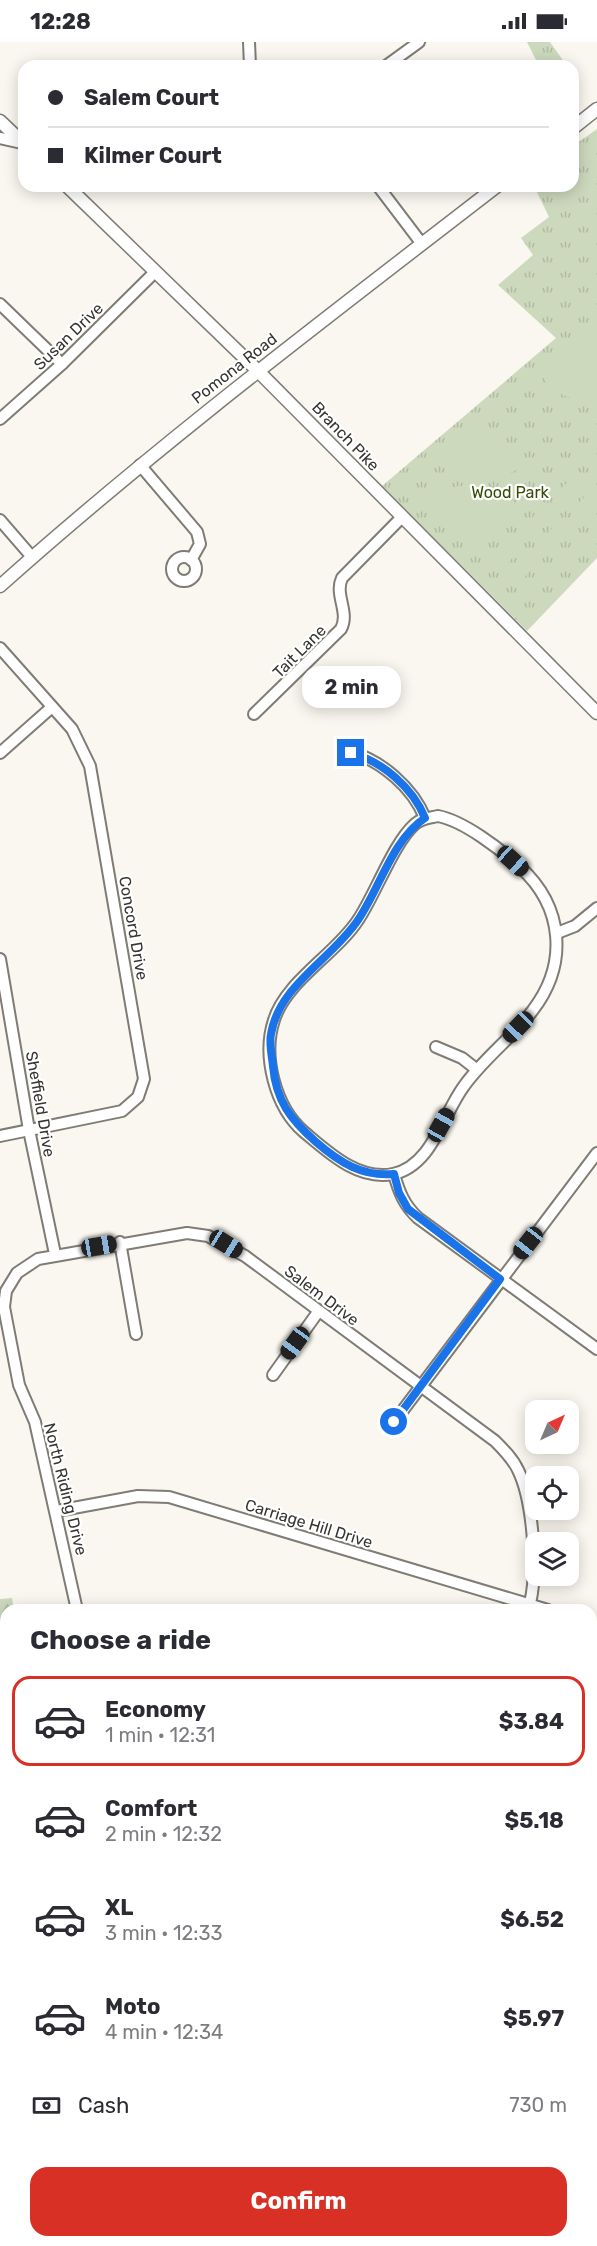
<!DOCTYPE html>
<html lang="en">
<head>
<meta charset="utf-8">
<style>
	:root { --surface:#fff; --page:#f7f7f7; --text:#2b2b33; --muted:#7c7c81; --line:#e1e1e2; --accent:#d93025 }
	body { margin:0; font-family:Rubik,sans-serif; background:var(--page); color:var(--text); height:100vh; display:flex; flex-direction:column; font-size:22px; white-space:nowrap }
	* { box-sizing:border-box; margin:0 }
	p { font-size:20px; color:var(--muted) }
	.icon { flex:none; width:33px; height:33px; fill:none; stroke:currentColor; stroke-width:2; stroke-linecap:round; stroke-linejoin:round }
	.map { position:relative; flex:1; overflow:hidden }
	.panel { position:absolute; left:0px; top:1562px; width:597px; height:644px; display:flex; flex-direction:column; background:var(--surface); border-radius:18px 18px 0 0; box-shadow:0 3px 15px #0003 }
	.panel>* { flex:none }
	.banner { position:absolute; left:18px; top:18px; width:561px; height:132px; border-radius:18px; box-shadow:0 3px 15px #0003; display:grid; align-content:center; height:132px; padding:0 30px; background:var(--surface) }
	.needle { width:39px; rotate:44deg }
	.fabs { position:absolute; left:525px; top:1358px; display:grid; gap:12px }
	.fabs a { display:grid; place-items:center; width:54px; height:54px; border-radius:12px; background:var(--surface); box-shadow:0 3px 15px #0003; font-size:30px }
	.end { position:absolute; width:27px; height:27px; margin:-14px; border:8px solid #1a73e8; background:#fff; box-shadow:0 0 0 3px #fff }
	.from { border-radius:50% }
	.bubble { position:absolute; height:42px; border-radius:18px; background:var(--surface); box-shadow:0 3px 15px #0003; font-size:20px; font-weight:700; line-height:42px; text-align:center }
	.car { position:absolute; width:18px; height:36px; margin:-18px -9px; border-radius:8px; box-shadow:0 0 4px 2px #0007; background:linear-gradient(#222 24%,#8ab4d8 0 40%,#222 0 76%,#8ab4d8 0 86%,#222 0) }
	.banner b { display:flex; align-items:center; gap:21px; height:57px; font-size:22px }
	.banner b+b { border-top:2px solid var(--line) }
	.banner i { width:15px; height:15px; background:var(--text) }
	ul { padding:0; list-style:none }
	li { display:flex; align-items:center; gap:18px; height:90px; margin:0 12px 9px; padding:0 18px; border:3px solid transparent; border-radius:18px }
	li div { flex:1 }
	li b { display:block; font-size:22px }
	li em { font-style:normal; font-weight:700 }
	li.selected { border-color:var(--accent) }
	li>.icon { width:54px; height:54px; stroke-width:1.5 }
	h2 { padding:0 30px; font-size:27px; line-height:72px }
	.pay { display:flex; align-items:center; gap:15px; height:66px; padding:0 30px; font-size:22px }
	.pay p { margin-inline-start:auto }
	.cta { display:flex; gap:12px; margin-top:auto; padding:12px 30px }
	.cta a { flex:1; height:69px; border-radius:18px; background:var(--accent); color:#fff; font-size:24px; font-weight:700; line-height:69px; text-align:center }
	.status { display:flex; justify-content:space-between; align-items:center; height:42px; padding:0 30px; background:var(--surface); direction:ltr }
	.status svg { height:16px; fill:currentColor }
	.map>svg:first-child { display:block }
	.grass { fill:url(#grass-tufts) }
	.forest { fill:url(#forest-firs) }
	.garden { fill:#cdd9bd }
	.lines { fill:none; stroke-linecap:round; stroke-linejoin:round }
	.stream { stroke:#9ed9e5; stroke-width:2 }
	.minor-casing { stroke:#7e7c75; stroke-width:14 }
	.tertiary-casing { stroke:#7e7c75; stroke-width:15 }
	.minor { stroke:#fff; stroke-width:10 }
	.tertiary { stroke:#fff; stroke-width:12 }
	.route { stroke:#1a73e8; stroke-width:8 }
	.labels { text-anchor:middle; stroke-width:4.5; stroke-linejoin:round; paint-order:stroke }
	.street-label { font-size:16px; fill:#363532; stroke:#fff }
	.park-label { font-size:16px; fill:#374b07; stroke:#fff }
</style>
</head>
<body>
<div class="status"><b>12:28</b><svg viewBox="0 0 49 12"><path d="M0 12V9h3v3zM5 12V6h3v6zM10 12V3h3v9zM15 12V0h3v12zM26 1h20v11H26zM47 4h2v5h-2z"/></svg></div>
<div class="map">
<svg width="597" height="2204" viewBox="0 0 597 2204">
	<defs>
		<pattern id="grass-tufts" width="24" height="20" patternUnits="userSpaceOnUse" patternTransform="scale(1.5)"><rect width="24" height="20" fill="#cdd9bd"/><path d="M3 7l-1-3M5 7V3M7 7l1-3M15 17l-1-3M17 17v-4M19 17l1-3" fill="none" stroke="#b1bba3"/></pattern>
		<pattern id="forest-firs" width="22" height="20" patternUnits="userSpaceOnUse" patternTransform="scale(1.5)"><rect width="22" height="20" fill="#cdd9bd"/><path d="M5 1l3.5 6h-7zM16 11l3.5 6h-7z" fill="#b1bba3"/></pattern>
	</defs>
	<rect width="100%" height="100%" fill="#f9f7ef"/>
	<g class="grass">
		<path d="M527 0H550L567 24H539Z"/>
		<path d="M597 87V516L527 589 382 444 556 296 498 243 533 213 521 196 549 175 534 144H573V104Z"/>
	</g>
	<g class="forest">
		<path d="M12 1556 14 1567 6 1568V1998L0 2000V1557Z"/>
		<path d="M490 2199H550L549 2204H489Z"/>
	</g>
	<g class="garden">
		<path d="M597 279V365L557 351 536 328Z"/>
		<path d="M486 380 520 426C494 441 459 441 440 413Z"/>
		<path d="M576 431 586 441 565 463 555 453Z"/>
		<path d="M470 443 501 448 514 460 477 500 479 504 471 509 466 505 467 500 430 460C443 447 452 444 470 443Z"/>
		<path d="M592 447 597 452V462L581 478 571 469Z"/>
		<path d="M543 465 553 475 531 496 521 486Z"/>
		<path d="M558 480 568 490 547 512 537 502Z"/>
		<path d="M511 497 521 507 500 529 490 519Z"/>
		<path d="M526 513 536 523 515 545 505 535Z"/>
	</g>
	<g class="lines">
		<g class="stream">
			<path d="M591 1819 597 1813"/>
			<path d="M538 2204 540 2199"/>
		</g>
		<g class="minor-casing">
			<g id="minor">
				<path d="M249 0 250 24"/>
				<path d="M386 24 419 0"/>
				<path d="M0 96 22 101"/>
				<path d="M378 144 422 202"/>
				<path d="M0 262 62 322"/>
				<path d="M0 377 62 322 155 230"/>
				<path d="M140 423 197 490 200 502 191 518"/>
				<path d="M0 478 32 515"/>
				<circle cx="184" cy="527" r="12"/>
				<path d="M0 606 72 687 90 724 144 1037 138 1055 122 1069 0 1094"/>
				<path d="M254 672 341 587C350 570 334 553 342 536L402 475"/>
				<path d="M351 710C382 719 413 746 425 776"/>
				<path d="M0 711 52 665"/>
				<path d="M438 774C464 779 500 807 520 825 564 865 568 922 533 968 512 996 484 1016 464 1044 443 1072 432 1124 393 1132 358 1139 328 1110 304 1090 275 1065 262 1014 274 978 286 939 336 912 358 878 375 853 394 800 415 782 422 776 429 776 438 774Z"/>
				<path d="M557 891 575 884 597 866"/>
				<path d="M0 917 29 1088 55 1212"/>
				<path d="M436 1005 462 1016 476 1027"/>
				<path d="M394 1132C399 1150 404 1163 418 1176L597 1307"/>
				<path d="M120 1200 136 1292"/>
				<path d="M273 1333 318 1270"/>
				<path d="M394 1380 597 1111"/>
				<path d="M57 1469 138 1454 169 1455 548 1568"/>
				<path d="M77 1568 35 1380 19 1343 4 1265 6 1249 17 1231 38 1217 187 1191 208 1194 245 1214 495 1399C504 1408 513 1417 518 1428 533 1458 538 1529 530 1561"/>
				<path d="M591 1589 597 1594"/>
				<path d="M591 1671 597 1666"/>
				<path d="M591 1800 597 1808"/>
				<path d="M0 2169 6 2167"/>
				<path d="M256 2199 258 2204"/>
			</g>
		</g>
		<g class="tertiary-casing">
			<g id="tertiary">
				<path d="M0 79 24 102"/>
				<path d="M573 86 597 67"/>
				<path d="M67 144 257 328 597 671"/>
				<path d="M0 544C159 402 329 274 497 144"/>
			</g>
		</g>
		<use href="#minor" class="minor"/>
		<use href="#tertiary" class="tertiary"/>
	</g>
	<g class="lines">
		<path class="route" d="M351 711C382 719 413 746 425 776 392 798 380 846 358 878 332 917 279 943 271 992 269 1002 272 1014 273 1024 276 1059 291 1078 316 1100 339 1120 362 1135 394 1132L399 1151 408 1167 500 1237 394 1380"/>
	</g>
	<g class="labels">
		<g class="street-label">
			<text transform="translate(68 294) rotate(-44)" y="6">Susan Drive</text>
			<text transform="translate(234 326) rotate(-38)" y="6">Pomona Road</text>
			<text transform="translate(346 394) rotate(46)" y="6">Branch Pike</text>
			<text transform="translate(299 609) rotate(-45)" y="6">Tait Lane</text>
			<text transform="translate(134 886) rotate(80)" y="6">Concord Drive</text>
			<text transform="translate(41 1062) rotate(80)" y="6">Sheffield Drive</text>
			<text transform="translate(322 1253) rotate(37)" y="6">Salem Drive</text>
			<text transform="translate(66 1447) rotate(76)" y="6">North Riding Drive</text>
			<text transform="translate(309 1481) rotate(17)" y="6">Carriage Hill Drive</text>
		</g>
		<g class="park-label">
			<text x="510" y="456">Wood Park</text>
		</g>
	</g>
</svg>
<div class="fabs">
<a><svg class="needle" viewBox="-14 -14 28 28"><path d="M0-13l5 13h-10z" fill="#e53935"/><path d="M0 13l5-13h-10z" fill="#7c7c81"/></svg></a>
<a><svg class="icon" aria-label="locate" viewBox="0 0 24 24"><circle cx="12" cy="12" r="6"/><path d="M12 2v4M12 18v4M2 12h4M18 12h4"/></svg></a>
<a><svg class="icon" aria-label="layers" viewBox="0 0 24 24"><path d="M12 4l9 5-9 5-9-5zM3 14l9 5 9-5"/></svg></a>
</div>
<i class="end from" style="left:394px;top:1380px"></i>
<i class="end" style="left:351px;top:711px"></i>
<div class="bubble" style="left:302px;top:624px;width:99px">2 min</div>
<i class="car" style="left:513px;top:819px;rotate:132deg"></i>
<i class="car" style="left:518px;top:985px;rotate:224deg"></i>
<i class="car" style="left:441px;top:1083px;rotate:29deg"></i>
<i class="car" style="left:528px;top:1201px;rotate:218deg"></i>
<i class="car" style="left:226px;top:1202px;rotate:122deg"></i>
<i class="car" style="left:99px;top:1204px;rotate:80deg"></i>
<i class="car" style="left:295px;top:1301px;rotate:216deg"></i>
<div class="banner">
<b><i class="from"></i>Salem Court</b>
<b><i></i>Kilmer Court</b>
</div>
<section class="panel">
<h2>Choose a ride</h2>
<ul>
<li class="selected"><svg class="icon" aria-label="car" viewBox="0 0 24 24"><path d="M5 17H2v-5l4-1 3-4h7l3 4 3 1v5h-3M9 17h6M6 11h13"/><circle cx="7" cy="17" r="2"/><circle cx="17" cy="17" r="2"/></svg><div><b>Economy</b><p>1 min · 12:31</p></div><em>$3.84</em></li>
<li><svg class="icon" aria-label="car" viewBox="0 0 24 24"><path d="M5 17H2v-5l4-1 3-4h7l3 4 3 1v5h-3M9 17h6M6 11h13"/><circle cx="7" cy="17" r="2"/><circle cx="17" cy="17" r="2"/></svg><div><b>Comfort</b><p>2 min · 12:32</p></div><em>$5.18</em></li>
<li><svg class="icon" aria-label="car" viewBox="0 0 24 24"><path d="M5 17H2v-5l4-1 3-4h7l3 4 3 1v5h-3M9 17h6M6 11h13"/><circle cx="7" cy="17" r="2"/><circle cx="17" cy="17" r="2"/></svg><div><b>XL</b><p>3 min · 12:33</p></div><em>$6.52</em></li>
<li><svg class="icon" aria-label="car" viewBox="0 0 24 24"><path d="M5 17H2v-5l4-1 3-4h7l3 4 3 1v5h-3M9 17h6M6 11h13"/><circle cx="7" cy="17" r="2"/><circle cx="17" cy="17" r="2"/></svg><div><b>Moto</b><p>4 min · 12:34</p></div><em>$5.97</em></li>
</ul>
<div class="pay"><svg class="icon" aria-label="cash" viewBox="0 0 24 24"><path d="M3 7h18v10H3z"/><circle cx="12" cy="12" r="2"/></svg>Cash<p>730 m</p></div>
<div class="cta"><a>Confirm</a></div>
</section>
</div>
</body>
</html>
